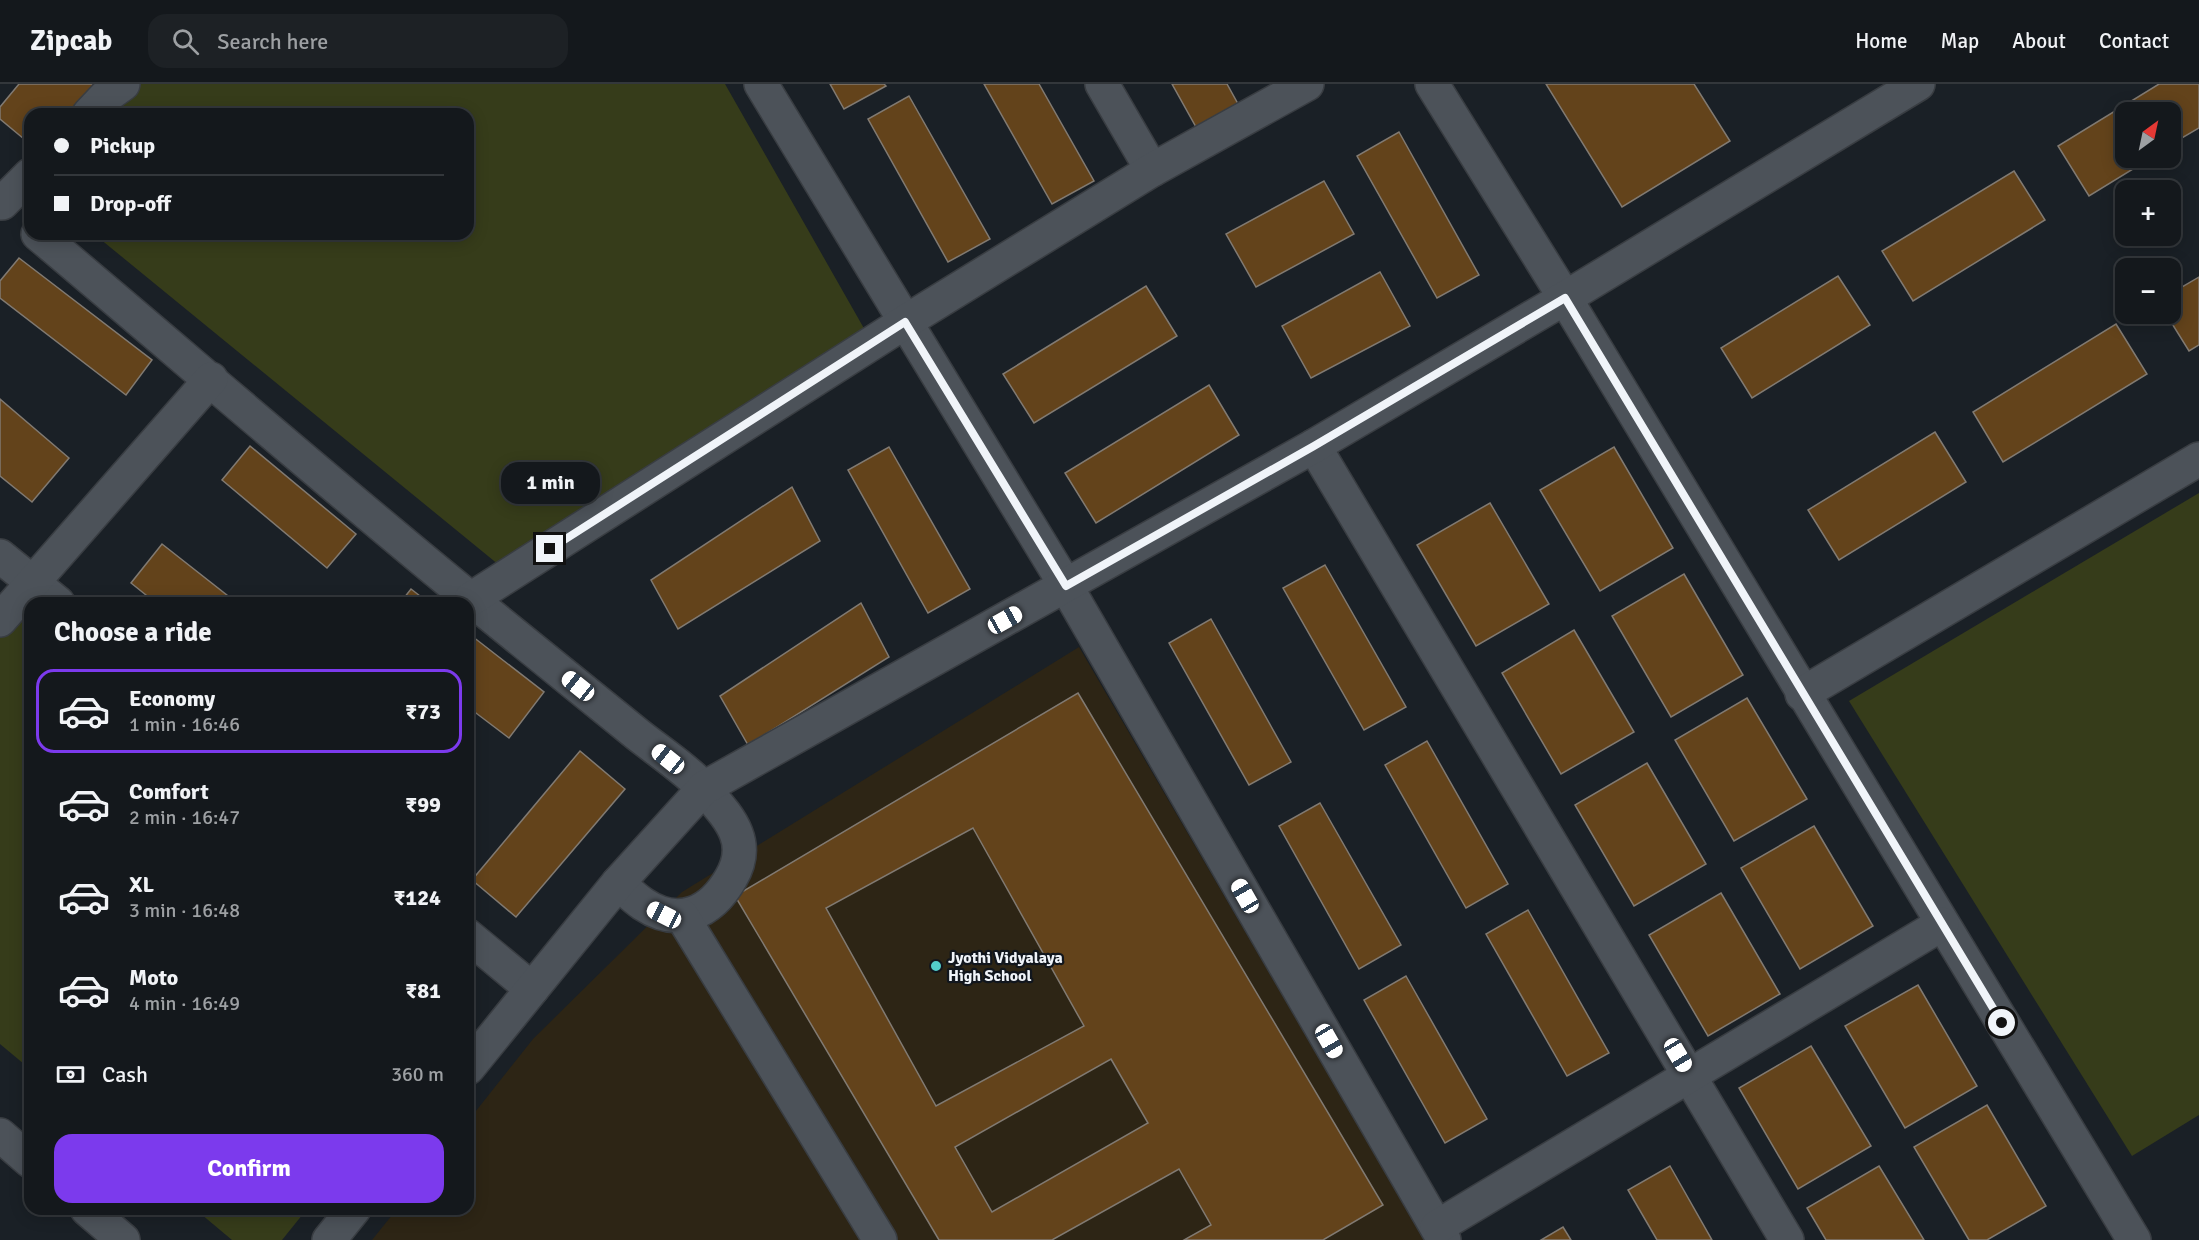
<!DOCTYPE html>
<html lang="en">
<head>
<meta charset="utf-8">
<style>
	:root { --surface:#14181c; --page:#1d2125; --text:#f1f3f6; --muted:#9da0a3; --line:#33373b; --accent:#7c3aed }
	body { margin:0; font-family:Signika,sans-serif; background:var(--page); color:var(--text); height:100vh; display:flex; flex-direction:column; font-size:22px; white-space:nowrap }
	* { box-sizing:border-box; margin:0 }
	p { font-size:20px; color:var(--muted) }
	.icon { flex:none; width:33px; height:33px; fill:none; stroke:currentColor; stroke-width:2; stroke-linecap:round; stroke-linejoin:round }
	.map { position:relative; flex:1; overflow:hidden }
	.side { position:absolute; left:24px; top:513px; width:450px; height:618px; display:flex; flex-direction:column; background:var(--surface); border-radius:18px; box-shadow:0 3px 15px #0003,0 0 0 2px var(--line) }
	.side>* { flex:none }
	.top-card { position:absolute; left:24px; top:24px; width:450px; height:132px; border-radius:18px; box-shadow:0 3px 15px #0003,0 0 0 2px var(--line); display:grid; align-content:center; height:132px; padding:0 30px; background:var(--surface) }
	.needle { width:39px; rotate:33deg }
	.tools { position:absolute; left:2115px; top:18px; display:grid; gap:12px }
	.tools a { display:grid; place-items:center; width:66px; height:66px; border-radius:12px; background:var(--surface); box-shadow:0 3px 15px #0003,0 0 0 2px var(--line); font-size:30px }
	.end { position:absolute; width:27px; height:27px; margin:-14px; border:8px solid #f0f4f9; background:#111; box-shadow:0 0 0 3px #111 }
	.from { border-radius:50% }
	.bubble { position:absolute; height:42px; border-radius:18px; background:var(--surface); box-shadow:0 3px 15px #0003,0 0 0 2px var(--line); font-size:20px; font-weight:700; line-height:42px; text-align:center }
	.car { position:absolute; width:18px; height:36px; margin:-18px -9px; border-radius:8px; box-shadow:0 0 4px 2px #0007; background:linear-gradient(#fff 24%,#345 0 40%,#fff 0 76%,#345 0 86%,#fff 0) }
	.top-card b { display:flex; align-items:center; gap:21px; height:57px; font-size:22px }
	.top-card b+b { border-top:2px solid var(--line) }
	.top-card i { width:15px; height:15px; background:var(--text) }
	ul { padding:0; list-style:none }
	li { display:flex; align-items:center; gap:18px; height:84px; margin:0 12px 9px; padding:0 18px; border:3px solid transparent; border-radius:18px }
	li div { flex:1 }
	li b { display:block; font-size:22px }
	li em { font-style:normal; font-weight:700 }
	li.current { border-color:var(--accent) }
	li>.icon { width:54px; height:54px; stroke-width:1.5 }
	h2 { padding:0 30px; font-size:27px; line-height:72px }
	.pay { display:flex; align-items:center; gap:15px; height:66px; padding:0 30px; font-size:22px }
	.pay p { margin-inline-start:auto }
	.action { display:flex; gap:12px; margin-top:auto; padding:12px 30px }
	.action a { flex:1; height:69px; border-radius:18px; background:var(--accent); color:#fff; font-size:24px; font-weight:700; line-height:69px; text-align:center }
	header { display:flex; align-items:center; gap:36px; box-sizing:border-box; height:84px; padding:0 30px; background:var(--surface); border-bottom:2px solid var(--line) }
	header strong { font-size:28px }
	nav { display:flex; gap:33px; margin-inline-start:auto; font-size:21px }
	.search { width:420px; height:54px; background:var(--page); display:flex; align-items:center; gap:15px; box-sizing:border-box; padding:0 21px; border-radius:18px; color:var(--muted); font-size:22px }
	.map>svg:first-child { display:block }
	.education { fill:#2d2515 }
	.green { fill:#363c1a }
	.building { fill:#63431b; stroke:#817a72; stroke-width:1.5; fill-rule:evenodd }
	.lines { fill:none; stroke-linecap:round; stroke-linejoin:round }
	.minor-casing { stroke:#393d42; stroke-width:36 }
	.minor { stroke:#4c5259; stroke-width:33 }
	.route { stroke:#f0f4f9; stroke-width:8 }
	.poi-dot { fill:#53cdca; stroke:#11161d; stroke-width:2 }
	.labels { text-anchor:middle; stroke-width:4.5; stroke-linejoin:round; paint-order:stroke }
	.poi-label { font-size:16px; font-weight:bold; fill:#f0f4f9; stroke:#11161d; text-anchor:start }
</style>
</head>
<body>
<header>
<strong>Zipcab</strong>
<div class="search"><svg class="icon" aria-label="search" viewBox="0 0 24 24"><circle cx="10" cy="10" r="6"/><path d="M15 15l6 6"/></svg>Search here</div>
<nav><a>Home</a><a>Map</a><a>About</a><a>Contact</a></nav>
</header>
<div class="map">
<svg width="2199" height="1156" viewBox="0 0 2199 1156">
	<rect width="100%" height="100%" fill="#1a2026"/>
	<path class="education" d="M1079 563 1425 1156H372L397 1125H468V1037L533 955 682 808Z"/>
	<g class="green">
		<path d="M138 0H725L878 269 510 490 94 150H468V30H107Z"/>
		<path d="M2199 409V1031L2132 1072 1849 617Z"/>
		<path d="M0 514 30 539V985L0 960Z"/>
		<path d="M195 1125H307L282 1156H232Z"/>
	</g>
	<g class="building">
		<path d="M19 0H96L70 30H30V60L0 35V23Z"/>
		<path d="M830 0H884L886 2 844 25Z"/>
		<path d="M984 0H1039L1094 97 1052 120Z"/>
		<path d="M1172 0H1227L1243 29 1201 52Z"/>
		<path d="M1546 0H1694L1730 57 1622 123Z"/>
		<path d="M2159 0H2199V44L2170 61V28H2126V74H2151L2089 112 2058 62Z"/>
		<path d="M909 12 990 155 948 178 868 35Z"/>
		<path d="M1399 48 1479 191 1437 214 1357 72Z"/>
		<path d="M2014 87 2045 136 1913 217 1882 167Z"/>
		<path d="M1324 97 1354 150 1256 203 1226 150Z"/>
		<path d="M19 174 152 276 126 311 0 214V197Z"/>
		<path d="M1380 188 1410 242 1311 294 1282 242Z"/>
		<path d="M1838 192 1870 241 1752 314 1721 264Z"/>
		<path d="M2199 193V261L2189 267 2166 230H2170V210Z"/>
		<path d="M1146 202 1177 252 1034 339 1003 290Z"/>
		<path d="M2116 240 2147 290 2003 378 1973 328Z"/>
		<path d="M1209 301 1239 351 1096 439 1065 389Z"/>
		<path d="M0 315 69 374 32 418 0 392Z"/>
		<path d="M1935 348 1966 398 1839 476 1808 426Z"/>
		<path d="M250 362 356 450 327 484 222 396Z"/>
		<path d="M889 363 970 505 928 529 848 386Z"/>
		<path d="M1614 363 1673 464 1600 507 1540 406Z"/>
		<path d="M792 403 820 457 678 545 651 496Z"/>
		<path d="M1490 419 1549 520 1476 562 1417 461Z"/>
		<path d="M162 460 237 519H156L131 499Z"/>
		<path d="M1325 481 1406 623 1364 646 1283 504Z"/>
		<path d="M1684 490 1743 591 1671 633 1612 532Z"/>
		<path d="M411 505 429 519H400Z"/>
		<path d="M861 519 889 573 748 661 720 612Z"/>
		<path d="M1211 535 1291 678 1249 701 1169 559Z"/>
		<path d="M1574 546 1634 648 1561 690 1502 589Z"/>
		<path d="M468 549 544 608 509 654 468 623Z"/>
		<path d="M1078 609 1383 1121 1323 1156H1184L1211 1141 1179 1085 1052 1156H939L735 812ZM973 744 1084 942 936 1022 826 824ZM1111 975 1148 1039 992 1128 955 1063Z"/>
		<path d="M1747 614 1807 715 1734 757 1675 656Z"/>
		<path d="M1427 657 1508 800 1466 824 1385 681Z"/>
		<path d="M580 667 625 705 516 833 472 796Z"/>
		<path d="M1647 679 1706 780 1634 822 1575 721Z"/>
		<path d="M1320 719 1401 861 1359 885 1279 742Z"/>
		<path d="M1814 742 1873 842 1800 885 1741 784Z"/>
		<path d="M1721 809 1780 910 1708 952 1649 851Z"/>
		<path d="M1528 826 1609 969 1567 992 1486 850Z"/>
		<path d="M1406 892 1487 1035 1445 1059 1364 916Z"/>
		<path d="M1918 901 1977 1002 1905 1044 1845 942Z"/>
		<path d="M1811 962 1871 1062 1798 1105 1739 1004Z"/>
		<path d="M1987 1021 2046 1122 1987 1156H1969L1914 1063Z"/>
		<path d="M1670 1082 1712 1156H1657L1628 1106Z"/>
		<path d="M1879 1082 1924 1156H1826L1807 1124Z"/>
		<path d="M1563 1143 1571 1156H1541Z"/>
	</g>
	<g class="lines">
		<g class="minor-casing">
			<g id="minor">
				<path d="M761 0 1066 502 1444 1156"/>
				<path d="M1102 0 1152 86"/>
				<path d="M1432 0 1565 214 2134 1156"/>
				<path d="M89 30 105 13 123 0"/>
				<path d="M2 119 30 91"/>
				<path d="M38 150C183 272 326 397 473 517 527 561 582 605 637 650 657 666 690 688 706 707 730 735 752 758 731 794 711 829 679 844 643 820 634 814 626 806 618 799"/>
				<path d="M1314 362 1787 1156"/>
				<path d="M0 472 58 519"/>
				<path d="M471 515 905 238 1152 86 1307 0"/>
				<path d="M0 536 211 295"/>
				<path d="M1802 610 2199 375"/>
				<path d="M682 832 880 1156"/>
				<path d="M468 852 532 905"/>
				<path d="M468 984 618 799 704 704 1314 362 1565 214 1918 0"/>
				<path d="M0 1051 30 1077"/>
				<path d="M87 1125 123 1156"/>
				<path d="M1437 1143 1942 840"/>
				<path d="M329 1156 354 1125"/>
			</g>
		</g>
		<use href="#minor" class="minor"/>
	</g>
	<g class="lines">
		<path class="route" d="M550 465 905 238 1066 502 1314 362 1565 214 2002 939"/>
	</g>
	<circle class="poi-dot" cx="936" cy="882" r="6"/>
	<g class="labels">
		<g class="poi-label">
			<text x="948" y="879">Jyothi Vidyalaya<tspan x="948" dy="18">High School</tspan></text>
		</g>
	</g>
</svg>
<div class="tools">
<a><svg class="needle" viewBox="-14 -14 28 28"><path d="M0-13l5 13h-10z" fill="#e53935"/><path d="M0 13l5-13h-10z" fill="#9da0a3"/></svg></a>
<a>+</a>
<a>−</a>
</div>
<i class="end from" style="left:2002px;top:939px"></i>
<i class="end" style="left:550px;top:465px"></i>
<div class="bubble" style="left:501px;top:378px;width:99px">1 min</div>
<i class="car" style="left:1005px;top:536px;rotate:61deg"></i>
<i class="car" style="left:578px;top:602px;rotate:309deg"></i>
<i class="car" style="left:668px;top:675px;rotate:309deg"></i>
<i class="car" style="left:1245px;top:812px;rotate:330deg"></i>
<i class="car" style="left:664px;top:831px;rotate:297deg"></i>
<i class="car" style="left:1329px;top:957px;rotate:150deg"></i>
<i class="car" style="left:1678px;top:971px;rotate:149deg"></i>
<div class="top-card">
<b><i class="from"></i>Pickup</b>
<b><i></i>Drop-off</b>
</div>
<section class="side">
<h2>Choose a ride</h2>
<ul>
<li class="current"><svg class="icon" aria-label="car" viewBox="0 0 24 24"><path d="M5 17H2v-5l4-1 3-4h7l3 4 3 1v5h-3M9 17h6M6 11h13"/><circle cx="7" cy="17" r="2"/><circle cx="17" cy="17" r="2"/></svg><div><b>Economy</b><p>1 min · 16:46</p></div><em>₹73</em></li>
<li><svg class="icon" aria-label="car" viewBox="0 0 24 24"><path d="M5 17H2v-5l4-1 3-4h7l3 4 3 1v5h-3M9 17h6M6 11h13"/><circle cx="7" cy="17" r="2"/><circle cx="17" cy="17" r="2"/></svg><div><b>Comfort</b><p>2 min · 16:47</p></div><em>₹99</em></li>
<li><svg class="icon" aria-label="car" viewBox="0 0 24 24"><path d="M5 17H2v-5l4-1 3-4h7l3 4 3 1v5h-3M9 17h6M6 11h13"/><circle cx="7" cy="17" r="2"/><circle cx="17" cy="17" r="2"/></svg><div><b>XL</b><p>3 min · 16:48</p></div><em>₹124</em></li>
<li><svg class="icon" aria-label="car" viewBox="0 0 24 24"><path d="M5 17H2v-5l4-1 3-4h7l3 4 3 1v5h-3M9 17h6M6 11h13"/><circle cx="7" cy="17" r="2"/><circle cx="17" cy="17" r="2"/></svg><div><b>Moto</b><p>4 min · 16:49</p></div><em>₹81</em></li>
</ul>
<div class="pay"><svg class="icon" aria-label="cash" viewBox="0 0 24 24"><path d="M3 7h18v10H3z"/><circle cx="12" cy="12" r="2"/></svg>Cash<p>360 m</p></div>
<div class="action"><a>Confirm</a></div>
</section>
</div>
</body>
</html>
